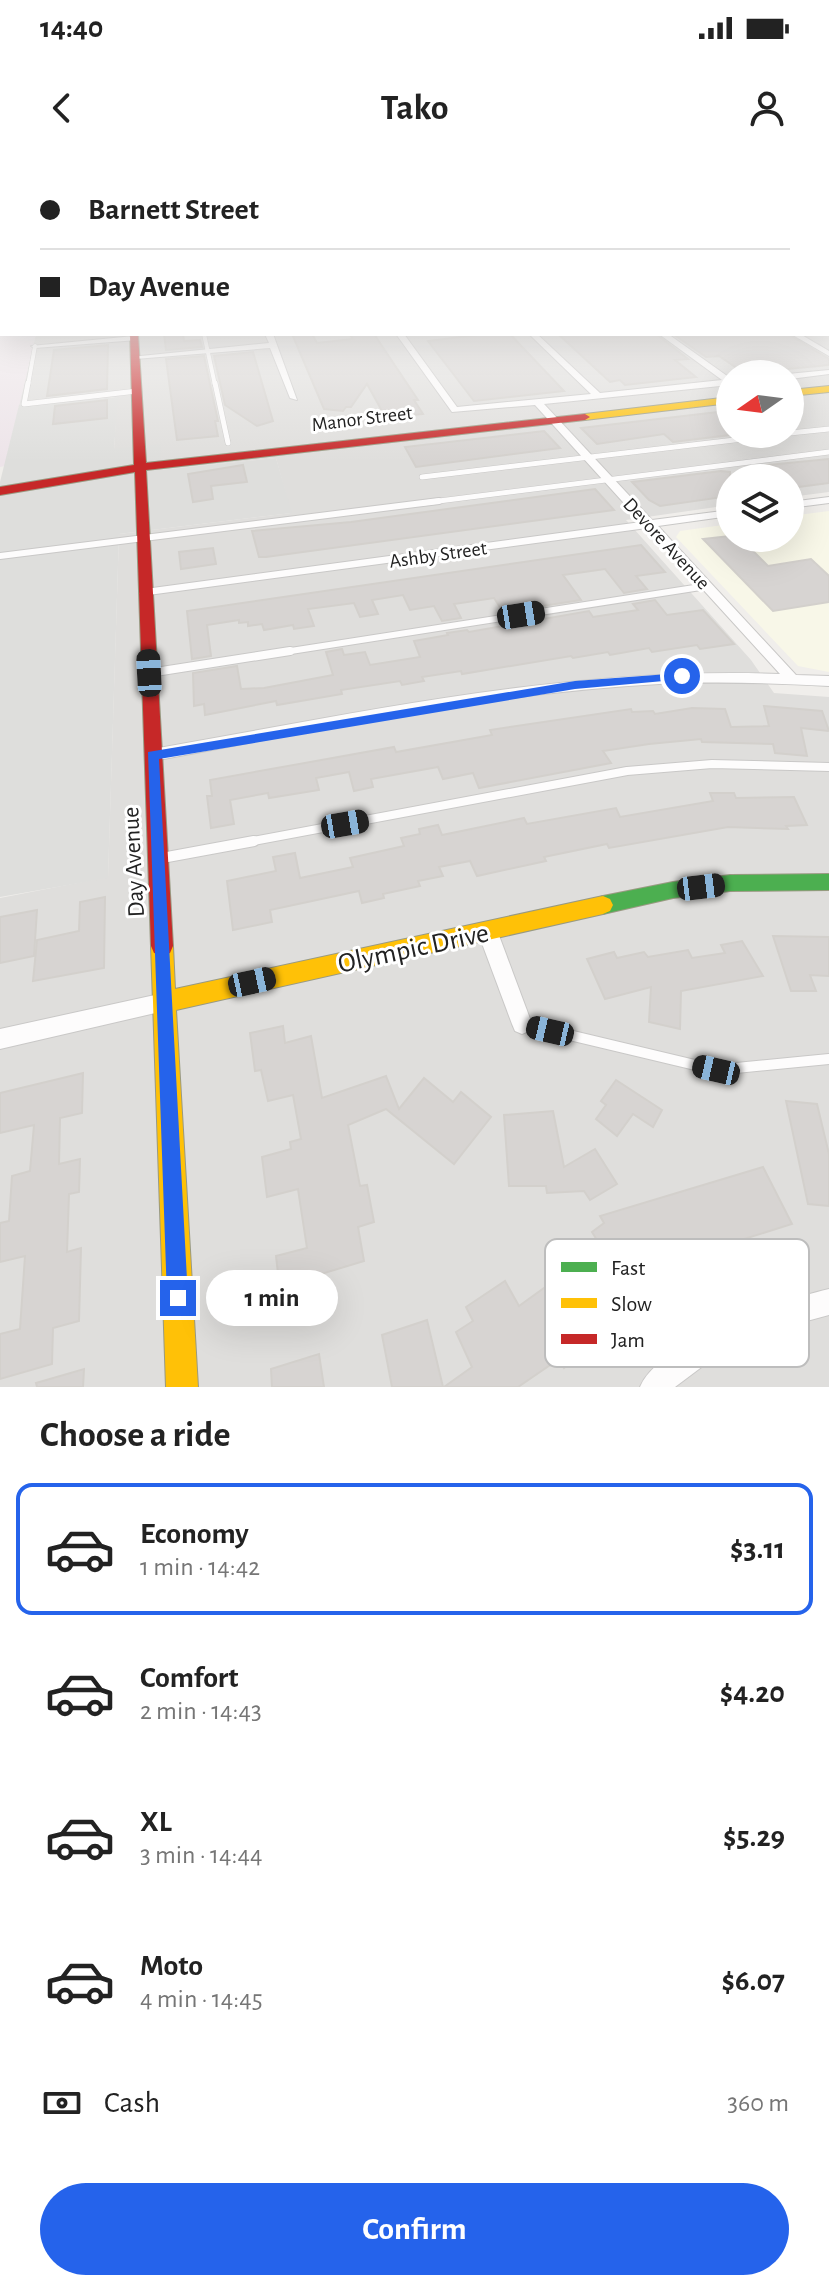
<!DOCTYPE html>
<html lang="en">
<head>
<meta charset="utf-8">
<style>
	:root { --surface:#fff; --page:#f2f2f2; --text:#222; --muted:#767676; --line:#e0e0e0; --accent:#2563eb }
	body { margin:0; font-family:"Alegreya Sans",sans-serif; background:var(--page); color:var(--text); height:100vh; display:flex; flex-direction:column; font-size:30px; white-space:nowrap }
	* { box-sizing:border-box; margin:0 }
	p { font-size:26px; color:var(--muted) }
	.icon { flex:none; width:44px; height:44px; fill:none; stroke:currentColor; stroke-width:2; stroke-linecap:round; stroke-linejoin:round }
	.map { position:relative; height:1227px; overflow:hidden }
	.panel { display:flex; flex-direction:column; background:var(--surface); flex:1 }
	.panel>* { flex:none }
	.top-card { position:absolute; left:0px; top:0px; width:830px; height:176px; box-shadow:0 8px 32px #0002; display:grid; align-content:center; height:176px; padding:0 40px; background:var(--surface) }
	.needle { width:52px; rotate:256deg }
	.controls { position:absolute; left:716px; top:200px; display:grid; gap:16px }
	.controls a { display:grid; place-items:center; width:88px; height:88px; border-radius:50%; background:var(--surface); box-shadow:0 8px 32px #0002; font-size:40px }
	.end { position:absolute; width:36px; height:36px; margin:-18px; border:10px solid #2563eb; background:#fff; box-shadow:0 0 0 4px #fff }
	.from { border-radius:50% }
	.bubble { position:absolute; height:56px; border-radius:28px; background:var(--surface); box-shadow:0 8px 32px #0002; font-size:26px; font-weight:600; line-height:56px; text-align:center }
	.car { position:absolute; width:24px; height:48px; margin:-24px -12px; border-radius:10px; box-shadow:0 0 6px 2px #0007; background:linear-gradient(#222 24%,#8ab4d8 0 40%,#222 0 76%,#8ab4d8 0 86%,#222 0) }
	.top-card b { display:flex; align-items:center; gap:28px; height:76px; font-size:30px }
	.top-card b+b { border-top:2px solid var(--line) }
	.top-card i { width:20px; height:20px; background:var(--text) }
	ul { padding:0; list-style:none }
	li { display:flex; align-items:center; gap:24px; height:132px; margin:0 16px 12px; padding:0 24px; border:4px solid transparent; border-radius:16px }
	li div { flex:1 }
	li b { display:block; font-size:30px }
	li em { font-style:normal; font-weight:600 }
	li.selected { border-color:var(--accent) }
	li>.icon { width:72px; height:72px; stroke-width:1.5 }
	h2 { padding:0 40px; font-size:36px; line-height:96px }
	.pay { display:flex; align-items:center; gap:20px; height:88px; padding:0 40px; font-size:30px }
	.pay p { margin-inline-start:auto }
	.action { display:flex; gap:16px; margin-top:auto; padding:16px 40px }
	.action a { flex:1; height:92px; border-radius:48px; background:var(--accent); color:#fff; font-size:32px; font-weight:600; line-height:92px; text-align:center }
	.status { display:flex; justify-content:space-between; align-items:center; height:56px; padding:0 40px; background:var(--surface); direction:ltr }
	.status svg { height:22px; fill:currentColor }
	header { display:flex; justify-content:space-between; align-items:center; height:104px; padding:0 40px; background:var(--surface); font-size:36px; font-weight:600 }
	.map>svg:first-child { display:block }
	.residential { fill:#dfdedc; fill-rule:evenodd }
	.industrial { fill:#ede4e9 }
	.education { fill:#f8f7e8 }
	.religious { fill:#dededc }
	.building { fill:#d7d4d2; stroke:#d3d0cc; stroke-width:2 }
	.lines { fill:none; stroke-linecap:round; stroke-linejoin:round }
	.lane-far4-casing { stroke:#c9c8c7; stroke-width:5 }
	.lane-far3-casing { stroke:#c9c8c7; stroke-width:6 }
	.lane-far2-casing { stroke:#c9c8c7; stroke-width:8 }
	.lane-far1-casing { stroke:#c9c8c7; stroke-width:10 }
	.lane-casing { stroke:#c9c8c7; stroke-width:12 }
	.street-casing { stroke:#c9c8c7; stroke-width:2 }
	.fast-casing { stroke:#999a82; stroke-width:2 }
	.slow-casing { stroke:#999a82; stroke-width:2 }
	.jam-casing { stroke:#999a82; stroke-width:2 }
	.lane-far4 { stroke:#fdfcfc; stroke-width:4 }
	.lane-far3 { stroke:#fdfcfc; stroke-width:5 }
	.lane-far2 { stroke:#fdfcfc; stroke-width:6 }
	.lane-far1 { stroke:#fdfcfc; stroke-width:8 }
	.lane { stroke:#fdfcfc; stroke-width:10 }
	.street { fill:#fdfcfc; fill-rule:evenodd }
	.fast { fill:#4caf50; fill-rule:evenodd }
	.slow { fill:#ffc107; fill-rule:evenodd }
	.jam { fill:#c62828; fill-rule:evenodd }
	.route { fill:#2563eb }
	.labels { text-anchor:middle; stroke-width:6; stroke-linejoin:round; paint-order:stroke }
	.far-street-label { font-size:20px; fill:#222; stroke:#fff }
	.street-label { font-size:24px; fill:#222; stroke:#fff }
	.near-street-label { font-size:28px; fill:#222; stroke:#fff }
	.key { fill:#fff; stroke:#bdbdbd; stroke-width:2 }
	.key-label { font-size:22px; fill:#222 }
</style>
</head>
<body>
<div class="status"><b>14:40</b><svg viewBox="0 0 49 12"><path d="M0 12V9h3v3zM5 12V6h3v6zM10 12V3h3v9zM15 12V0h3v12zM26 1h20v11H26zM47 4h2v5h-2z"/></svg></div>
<header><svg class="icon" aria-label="back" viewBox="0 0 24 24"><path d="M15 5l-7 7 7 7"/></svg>Tako<svg class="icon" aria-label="person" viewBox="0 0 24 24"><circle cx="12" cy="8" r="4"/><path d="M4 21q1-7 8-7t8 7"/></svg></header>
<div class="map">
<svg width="829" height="1227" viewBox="0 0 829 1227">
	<rect width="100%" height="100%" fill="#f0eeeb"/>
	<path class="residential" d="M829 130V332L790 337V318H730V345L626 360 751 500 774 533 829 537V1227H0V738L108 717 119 374 291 353 276 298 160 310 114 290 117 237 19 245 36 174H828ZM730 214H790V274H730Z"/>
	<path class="industrial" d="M0 130 2 174H36L5 306 0 307Z"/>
	<path class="education" d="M829 351V512L798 506 676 377 680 371 730 364V378H790V356Z"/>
	<path class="religious" d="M118 237 114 289 161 284 160 310 276 298 292 353 119 374 108 718 0 737V322L19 245Z"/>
	<g class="building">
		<path d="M164 174H183L184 181 200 180 202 187 166 190Z"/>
		<path d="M292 174H312L317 183 353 179 349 174H374L418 240H414L423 254 394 257 390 250 382 251 367 224 351 247H346L343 251 324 249Z"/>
		<path d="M485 174H510L564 231 474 241 428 181Z"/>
		<path d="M558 174H656L688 199 675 200 696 217 625 225 620 220 610 222Z"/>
		<path d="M673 174H788L829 199V205L744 213 719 196 706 197Z"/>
		<path d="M108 185 107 229 47 236 54 190Z"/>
		<path d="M253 192 273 261 257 266 225 245 214 196Z"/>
		<path d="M204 196 218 261H215L218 276 177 280 166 199Z"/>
		<path d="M107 240V258L53 264 55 246Z"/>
		<path d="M718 252H730V275L673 282 664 274 597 284 581 268Z"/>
		<path d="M544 271 560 288 416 307 405 287Z"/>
		<path d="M829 299V323L790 328V318H783L768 305Z"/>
		<path d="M243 305 247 322 211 326 213 339 193 342 188 314Z"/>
		<path d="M721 311 730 312V336L660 346 649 340 632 322Z"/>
		<path d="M595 329 614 350 266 397H259L252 371 351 362Z"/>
		<path d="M730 376 740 378 768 406 811 399 829 416V442L773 451 703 379Z"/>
		<path d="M641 385 665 412 636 416 647 429 624 433 605 409 563 415 581 440 503 452 494 438 454 444 461 458 442 461 434 446 410 450 403 435 372 440 378 454 360 457 354 443 308 449 314 466 294 469 293 465 264 470 262 464 248 466V462L239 463V460L207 465 211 496 192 499 187 451Z"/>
		<path d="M213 388 216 404 181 409 179 392Z"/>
		<path d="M655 440 667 455 703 450 734 484 700 489 697 485 652 492 649 488 610 495 608 492 573 498 571 496 462 514 461 511 422 517 424 521 402 525 400 521 341 530 342 534 277 545 276 541 205 555 204 544 194 546 193 513 237 506 241 529 264 528 333 515 326 492 342 489 344 495 365 492 370 505 420 497 414 481 448 475 447 473 467 470 469 472 589 451 593 457 638 450 633 444Z"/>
		<path d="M764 546 822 551 829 571 801 568 807 596 775 593 773 584 702 582 701 579 649 584 603 591 611 603 479 628 473 613 443 619 438 607 371 619 373 627 354 631 349 612 316 618 319 630 269 638 268 633 230 640 234 664 211 668 207 636H212L210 620 394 587 396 592 492 575 490 570 631 549 632 552 653 551 655 554 692 548 725 549 731 567 769 566Z"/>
		<path d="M710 633H734L736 638 794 637 807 665 786 666 788 669 728 667 609 688 607 684 544 697 546 701 477 716 470 701 439 707 443 716 418 721 420 726 383 734 384 738 362 743 359 731 270 750 272 762 233 770 227 721 276 711 273 697 295 693 300 718 353 707 350 698 404 686 401 678 420 674 419 669 438 665 442 675 524 658 527 664 616 648 620 657 713 641Z"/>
		<path d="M105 737 104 808 33 821 37 780 79 771 80 742Z"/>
		<path d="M37 750 34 796 0 803V757Z"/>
		<path d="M773 776 829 777V816L810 815 816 831H791Z"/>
		<path d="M742 781 763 816 681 831 680 869 649 862 651 827 605 839 587 799 614 792 617 798 644 792 648 797 688 790 692 798 725 793 721 785Z"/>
		<path d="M283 866 285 883 311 876 322 938 386 916 399 949 424 918 453 942 461 932 491 957 454 1004 386 949 348 965 360 1026 367 1025 374 1062 358 1067 364 1101 321 1114 324 1126 281 1139 276 1096 307 1088 298 1029 267 1037 262 997 291 989 290 982 301 979 293 935 268 941 261 910 255 911 250 873Z"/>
		<path d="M83 913 82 953 60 958 59 1004 80 999 79 1032 69 1034 67 1092 81 1088 79 1161 53 1168 52 1204 0 1219V1174L20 1169 25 1096 0 1102V1063L9 1061 12 1016 30 1011 34 965 0 973V933Z"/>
		<path d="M616 920 662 950 653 967 633 954 617 976 596 959 606 945 601 941Z"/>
		<path d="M786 941 817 944 829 994V1046L808 1044Z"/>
		<path d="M553 951 564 1007 595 989 617 1024 590 1040 584 1031 547 1033 546 1026H509L504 955Z"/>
		<path d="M763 1007 792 1064 671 1102 653 1115 657 1121 636 1136 643 1149 564 1208 559 1199 518 1227H444L472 1207 456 1172 473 1161 466 1147 505 1121 519 1146 544 1128 553 1144 611 1103 592 1072 604 1063 600 1056Z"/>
		<path d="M427 1160 443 1227H392L382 1175Z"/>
		<path d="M319 1194 324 1227H272L271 1209Z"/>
		<path d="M84 1209 83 1227H37L36 1223Z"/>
	</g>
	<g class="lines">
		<g class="lane-far4-casing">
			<g id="lane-far4">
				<path d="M204 174 215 225"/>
				<path d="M28 225 35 186"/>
			</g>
		</g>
		<g class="lane-far3-casing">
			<g id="lane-far3">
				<path d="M28 223 24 244 137 231"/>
				<path d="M215 223 228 283"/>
				<path d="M790 273 829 269"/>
				<path d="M422 317 785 274"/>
				<path d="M423 343 829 292"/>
			</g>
		</g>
		<g class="lane-far2-casing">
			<g id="lane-far2">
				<path d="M0 396 439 341"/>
				<path d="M278 493 707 426"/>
			</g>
		</g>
		<g class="lane-far1-casing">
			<g id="lane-far1">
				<path d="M149 513 290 491"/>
				<path d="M243 683 627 611 712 604 829 607"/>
			</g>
		</g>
		<g class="lane-casing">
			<g id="lane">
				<path d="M162 698 254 681"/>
				<path d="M523 864 716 910 829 899"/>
			</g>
		</g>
		<g class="street-casing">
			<g id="street">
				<path d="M265 174H273L297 240 290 238 270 188 135 199 131 197 269 183Z"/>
				<path d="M396 174H404L457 247 591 234 529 174H537L600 233 722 220 659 174H668L730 218V225L544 244 652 360 730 350V356L658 366 796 515 829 516V526C772 523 715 521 659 524 488 533 320 570 153 601L147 599 145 595 153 589C360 553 569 506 780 514L647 368 141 436 139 433 145 429 641 362 535 245 452 252Z"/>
				<path d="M791 174H800L829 191V196Z"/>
				<path d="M134 176 137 180 35 188 31 186Z"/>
				<path d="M829 210V214L790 219 788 214Z"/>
				<path d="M829 337V343L790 348V342Z"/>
				<path d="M487 762 494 764 497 770 532 864 529 871 522 874 515 871 512 864 477 770 480 764Z"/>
				<path d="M164 833 171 835 174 842 171 849 164 851 0 889V869Z"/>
				<path d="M829 1129V1155L781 1168 745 1182 703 1206 675 1227H640C659 1181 782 1140 829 1129Z"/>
			</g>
		</g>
		<g class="fast-casing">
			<path id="fast" d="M829 714V730L730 731 673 738 603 754 596 751 593 745 596 739 603 736 673 722 730 715Z"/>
		</g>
		<g class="slow-casing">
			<g id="slow">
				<path d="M829 226V232L790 236V230Z"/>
				<path d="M730 237V243L585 260 580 257 585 254Z"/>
				<path d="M603 736 610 739 613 745 610 751 603 754 176 850 198 1227H166L153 842 151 786 154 779 162 777 170 779 173 786 175 829Z"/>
			</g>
		</g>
		<g class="jam-casing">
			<path id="jam" d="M130 174H138L146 303 585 254 590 257 585 260 146 310 173 786 170 793 162 795 154 793 151 786 135 312 0 335V327L134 305Z"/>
		</g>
		<use href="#lane-far4" class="lane-far4"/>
		<use href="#lane-far3" class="lane-far3"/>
		<use href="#lane-far2" class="lane-far2"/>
		<use href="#lane-far1" class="lane-far1"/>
		<use href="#lane" class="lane"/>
		<use href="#street" class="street"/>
		<use href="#fast" class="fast"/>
		<use href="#slow" class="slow"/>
		<use href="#jam" class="jam"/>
	</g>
	<linearGradient id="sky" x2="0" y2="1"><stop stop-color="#97c4e6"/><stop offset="0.43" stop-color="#f8f7f6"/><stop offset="1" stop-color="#f8f7f6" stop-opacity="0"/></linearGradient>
	<rect width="829" height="302" fill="url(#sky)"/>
	<path class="route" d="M682 513 686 514V519L575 529 159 599 188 1138 185 1145 178 1149 170 1145 167 1138 148 592 575 521Z"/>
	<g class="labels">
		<g class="far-street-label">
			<text transform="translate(362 258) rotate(-7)" y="7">Manor Street</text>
			<text transform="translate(667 383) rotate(47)" y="7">Devore Avenue</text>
			<text transform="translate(438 394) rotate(-8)" y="7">Ashby Street</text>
		</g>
		<g class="street-label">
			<text transform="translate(133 702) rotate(-93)" y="8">Day Avenue</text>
		</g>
		<g class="near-street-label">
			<text transform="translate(413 787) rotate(-12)" y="10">Olympic Drive</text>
		</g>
	</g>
	<rect x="545" y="1079" width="264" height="128" rx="12" class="key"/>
	<rect x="561" y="1102" width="36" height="10" fill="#4caf50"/>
	<rect x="561" y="1138" width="36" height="10" fill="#ffc107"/>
	<rect x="561" y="1174" width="36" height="10" fill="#c62828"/>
	<g class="key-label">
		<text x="611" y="1115">Fast</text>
		<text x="611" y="1151">Slow</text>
		<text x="611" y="1187">Jam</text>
	</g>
</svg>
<div class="controls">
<a><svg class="needle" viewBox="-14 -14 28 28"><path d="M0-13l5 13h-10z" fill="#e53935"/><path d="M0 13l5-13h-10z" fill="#767676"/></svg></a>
<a><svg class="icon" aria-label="layers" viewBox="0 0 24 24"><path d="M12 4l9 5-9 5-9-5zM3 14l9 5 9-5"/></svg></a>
</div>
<i class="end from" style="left:682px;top:516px"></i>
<i class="end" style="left:178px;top:1138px"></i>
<div class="bubble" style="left:206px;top:1110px;width:132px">1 min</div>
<i class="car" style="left:521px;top:455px;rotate:81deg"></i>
<i class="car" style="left:149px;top:513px;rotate:357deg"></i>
<i class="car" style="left:345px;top:664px;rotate:80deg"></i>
<i class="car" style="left:701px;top:727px;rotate:83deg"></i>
<i class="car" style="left:252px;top:822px;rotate:78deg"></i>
<i class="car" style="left:550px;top:871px;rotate:283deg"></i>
<i class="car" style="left:716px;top:910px;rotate:283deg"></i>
<div class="top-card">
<b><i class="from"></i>Barnett Street</b>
<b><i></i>Day Avenue</b>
</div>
</div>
<section class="panel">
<h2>Choose a ride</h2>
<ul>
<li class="selected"><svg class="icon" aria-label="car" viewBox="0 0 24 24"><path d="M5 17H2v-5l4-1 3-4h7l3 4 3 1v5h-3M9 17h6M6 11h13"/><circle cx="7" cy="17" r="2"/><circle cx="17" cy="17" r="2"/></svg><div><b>Economy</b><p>1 min · 14:42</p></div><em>$3.11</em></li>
<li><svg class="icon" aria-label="car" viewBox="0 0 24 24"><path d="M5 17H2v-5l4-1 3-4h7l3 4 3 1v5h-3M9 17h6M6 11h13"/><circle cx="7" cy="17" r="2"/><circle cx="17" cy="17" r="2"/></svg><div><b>Comfort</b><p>2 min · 14:43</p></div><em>$4.20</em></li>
<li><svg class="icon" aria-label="car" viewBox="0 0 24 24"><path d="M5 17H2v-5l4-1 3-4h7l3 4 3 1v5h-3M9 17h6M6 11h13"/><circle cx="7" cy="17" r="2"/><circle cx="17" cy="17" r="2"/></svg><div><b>XL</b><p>3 min · 14:44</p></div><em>$5.29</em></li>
<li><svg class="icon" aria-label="car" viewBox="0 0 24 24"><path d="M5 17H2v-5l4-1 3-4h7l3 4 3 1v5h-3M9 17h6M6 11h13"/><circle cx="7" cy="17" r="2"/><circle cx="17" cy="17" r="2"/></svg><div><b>Moto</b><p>4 min · 14:45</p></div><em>$6.07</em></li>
</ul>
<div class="pay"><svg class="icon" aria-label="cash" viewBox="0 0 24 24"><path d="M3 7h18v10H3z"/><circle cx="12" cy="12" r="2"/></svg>Cash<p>360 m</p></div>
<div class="action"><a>Confirm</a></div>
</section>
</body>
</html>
